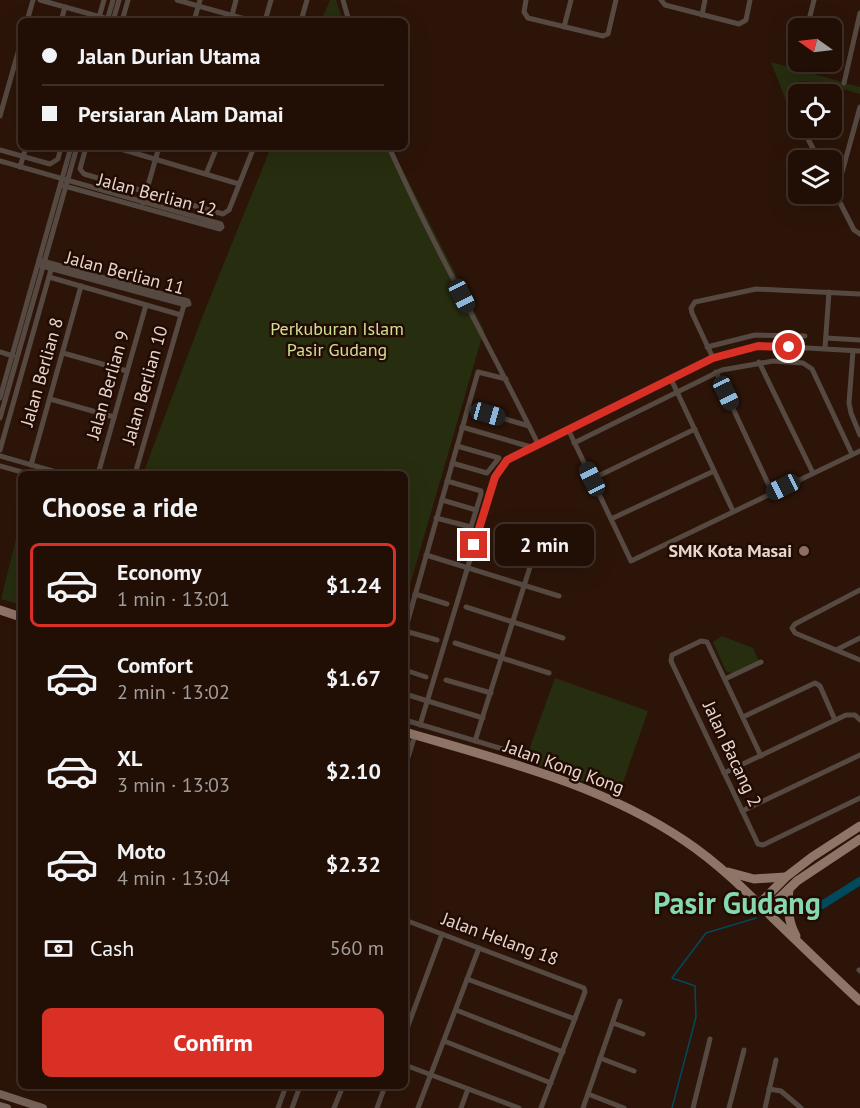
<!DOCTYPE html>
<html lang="en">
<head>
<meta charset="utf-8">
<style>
	:root { --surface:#210f06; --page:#291810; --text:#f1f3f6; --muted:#a29c9b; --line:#3e2f28; --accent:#d93025 }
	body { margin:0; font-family:"PT Sans",sans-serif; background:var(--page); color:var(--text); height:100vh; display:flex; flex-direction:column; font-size:22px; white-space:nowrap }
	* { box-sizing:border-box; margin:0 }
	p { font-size:20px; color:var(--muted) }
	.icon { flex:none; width:33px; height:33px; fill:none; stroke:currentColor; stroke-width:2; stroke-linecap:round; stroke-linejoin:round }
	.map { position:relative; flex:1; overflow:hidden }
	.drawer { position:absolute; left:18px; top:471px; width:390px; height:618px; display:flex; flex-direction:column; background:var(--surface); border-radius:9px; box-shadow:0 6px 24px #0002,0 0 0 2px var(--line) }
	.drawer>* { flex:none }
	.hud { position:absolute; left:18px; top:18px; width:390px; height:132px; border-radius:9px; box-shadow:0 6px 24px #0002,0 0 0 2px var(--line); display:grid; align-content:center; height:132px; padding:0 24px; background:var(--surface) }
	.needle { width:39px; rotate:284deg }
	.tools { position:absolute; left:788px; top:18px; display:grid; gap:12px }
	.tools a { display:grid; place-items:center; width:54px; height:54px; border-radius:9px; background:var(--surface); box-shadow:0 6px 24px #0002,0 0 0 2px var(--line); font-size:30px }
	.end { position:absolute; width:27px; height:27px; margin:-14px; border:8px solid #d93025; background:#fff; box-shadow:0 0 0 3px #fff }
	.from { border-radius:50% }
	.bubble { position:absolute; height:42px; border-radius:9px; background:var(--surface); box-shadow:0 6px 24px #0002,0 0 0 2px var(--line); font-size:20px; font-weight:600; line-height:42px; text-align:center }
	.car { position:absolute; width:18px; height:36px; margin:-18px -9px; border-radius:8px; box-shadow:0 0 4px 2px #0007; background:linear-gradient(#222 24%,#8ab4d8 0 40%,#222 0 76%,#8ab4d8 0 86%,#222 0) }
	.hud b { display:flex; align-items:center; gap:21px; height:57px; font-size:22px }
	.hud b+b { border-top:2px solid var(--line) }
	.hud i { width:15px; height:15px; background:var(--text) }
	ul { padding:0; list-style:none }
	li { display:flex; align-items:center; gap:18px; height:84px; margin:0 12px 9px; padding:0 12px; border:3px solid transparent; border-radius:9px }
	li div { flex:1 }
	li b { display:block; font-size:22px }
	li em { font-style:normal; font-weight:600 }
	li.current { border-color:var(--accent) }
	li>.icon { width:54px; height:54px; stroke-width:1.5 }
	h2 { padding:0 24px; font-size:27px; line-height:72px }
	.pay { display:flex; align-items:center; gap:15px; height:66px; padding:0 24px; font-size:22px }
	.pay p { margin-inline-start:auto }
	.cta { display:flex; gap:12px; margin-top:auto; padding:12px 24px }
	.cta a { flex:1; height:69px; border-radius:9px; background:var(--accent); color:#fff; font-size:24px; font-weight:600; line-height:69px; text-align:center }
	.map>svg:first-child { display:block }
	.green { fill:#272d0f }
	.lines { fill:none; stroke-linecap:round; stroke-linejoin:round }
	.stream { stroke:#004a5d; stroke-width:1.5 }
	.river { stroke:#004a5d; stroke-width:8 }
	.minor { stroke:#554942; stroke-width:5 }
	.secondary { stroke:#766258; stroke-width:8 }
	.primary { stroke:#8f7568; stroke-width:9 }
	.route { stroke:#d93025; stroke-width:8 }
	.education-dot { fill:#8d6e63; stroke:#220b02; stroke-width:2 }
	.labels { text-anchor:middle; stroke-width:5; stroke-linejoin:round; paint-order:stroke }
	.street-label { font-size:18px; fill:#e7d6ce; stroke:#220b02 }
	.park-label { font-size:18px; fill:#cfe093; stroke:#220b02 }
	.poi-label { font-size:18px; font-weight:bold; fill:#e7d6ce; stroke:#220b02; text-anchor:end }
	.town-label { font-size:30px; font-weight:bold; fill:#85d8af; stroke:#220b02 }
</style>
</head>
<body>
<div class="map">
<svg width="860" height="1108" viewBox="0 0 860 1108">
	<rect width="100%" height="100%" fill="#2c1408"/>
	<g class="green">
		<path d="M330 0H336L343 21H321Z"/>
		<path d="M771 62 860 87V94L821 83 799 81 788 106Z"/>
		<path d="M271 147H391L484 330 405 602V474H143L201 320Z"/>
		<path d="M21 519V605L1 599Z"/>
		<path d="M722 636 753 648 759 661 733 674 726 671 713 642Z"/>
		<path d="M555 678 648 711 619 794 525 761Z"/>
	</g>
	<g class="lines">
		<path class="stream" d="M672 1108 696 1017 695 986 672 978 706 933 756 918"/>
		<path class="river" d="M806 904 822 905 860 881"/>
		<g class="minor">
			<path d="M40 0 108 19"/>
			<path d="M177 0 252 21"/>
			<path d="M343 0 349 21"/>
			<path d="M526 0 524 12 528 18 603 36 608 34 616 0"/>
			<path d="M661 0 665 5 739 24 746 20 750 0"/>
			<path d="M232 15 236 0"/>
			<path d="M702 15 705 0"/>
			<path d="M27 21 33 0"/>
			<path d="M61 21 65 7"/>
			<path d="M98 21 104 0"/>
			<path d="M107 21 113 0"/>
			<path d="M113 21 119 0"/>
			<path d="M122 21 128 0"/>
			<path d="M194 21 200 0"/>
			<path d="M265 21 271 0"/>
			<path d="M301 21 307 0"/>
			<path d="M564 27 571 0"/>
			<path d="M807 28 814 0"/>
			<path d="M797 71 799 62"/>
			<path d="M844 83 860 13"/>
			<path d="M817 94V93"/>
			<path d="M0 116 21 42"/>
			<path d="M808 128 807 137 819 160"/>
			<path d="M86 147 80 169 84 174 223 214 229 210 254 147"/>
			<path d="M114 147 239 184"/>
			<path d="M389 147C434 248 489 344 538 444"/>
			<path d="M0 150 50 164 58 159 61 147"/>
			<path d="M0 161 221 224 222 227 220 229 61 185"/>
			<path d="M20 167 26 147"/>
			<path d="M206 174 217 147"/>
			<path d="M831 185 854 230 860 234"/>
			<path d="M836 194 860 107"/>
			<path d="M143 203 159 147"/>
			<path d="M38 265 186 305 189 304 188 301 39 260"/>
			<path d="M49 277 181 315"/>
			<path d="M826 338 860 340"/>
			<path d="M707 347 755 335 805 336"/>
			<path d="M825 348 829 292"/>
			<path d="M853 351 849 403 851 413 860 435"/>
			<path d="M0 352 13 356"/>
			<path d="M63 353 127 371"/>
			<path d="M713 358 692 313 691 308 695 302 756 289 860 294"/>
			<path d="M759 362 813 473"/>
			<path d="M716 372 772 492"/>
			<path d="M671 379 733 511"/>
			<path d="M0 398 71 147"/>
			<path d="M50 399 114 417"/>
			<path d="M468 408 529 426"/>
			<path d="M0 418 77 147"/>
			<path d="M462 427 531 447"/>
			<path d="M568 429 631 561 860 451"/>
			<path d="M574 443 722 370 773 361 803 363 812 369 852 454"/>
			<path d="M0 450 52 266"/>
			<path d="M0 456 63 474"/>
			<path d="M452 463 487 473 499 458 457 446"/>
			<path d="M31 465 81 286"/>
			<path d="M0 466 29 474"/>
			<path d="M98 474 146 305"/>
			<path d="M135 474 184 305"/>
			<path d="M592 479 695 429"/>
			<path d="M442 500 476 510"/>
			<path d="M436 518 471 527 481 494V491L447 481"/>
			<path d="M611 519 714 471"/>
			<path d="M426 555 559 596"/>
			<path d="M860 590 795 624 792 628 795 633 860 660"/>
			<path d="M415 594 447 604"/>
			<path d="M466 607 563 638"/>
			<path d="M405 631 478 372 506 379"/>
			<path d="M405 631 437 640"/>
			<path d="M455 643 549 673"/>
			<path d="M836 650 860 638"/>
			<path d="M405 670 426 677"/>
			<path d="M725 679 761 662"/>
			<path d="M446 680 491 693"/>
			<path d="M405 694 483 718"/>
			<path d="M743 717 815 683 820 686 835 720"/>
			<path d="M405 720 520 754"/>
			<path d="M420 725 495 477 507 460 713 358 758 346H772L860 351"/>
			<path d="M475 741 536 548 539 546 570 557"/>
			<path d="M761 756 707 642 701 641 672 655 671 661 758 844 763 845 860 798"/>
			<path d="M405 767 415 735"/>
			<path d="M724 773 846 715H855L860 720"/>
			<path d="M742 811 860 755"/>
			<path d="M405 920 584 988 585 992 541 1108"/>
			<path d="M859 970 860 971"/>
			<path d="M467 979 575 1019"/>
			<path d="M456 1010 563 1052"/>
			<path d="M613 1023 643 1034"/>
			<path d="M405 1034 442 934"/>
			<path d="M444 1041 551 1083"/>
			<path d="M600 1058 634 1071"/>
			<path d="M405 1065 519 1108"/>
			<path d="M769 1089 781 1091 801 1108"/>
			<path d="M588 1094 624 1108"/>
			<path d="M278 1108 286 1086"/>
			<path d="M292 1108 300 1086"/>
			<path d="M334 1108 343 1086"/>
			<path d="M377 1108 385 1086"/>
			<path d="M418 1108 479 948"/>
			<path d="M461 1108 468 1089"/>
			<path d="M583 1108 620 1001"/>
			<path d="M693 1108 710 1039"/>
			<path d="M729 1108 744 1050"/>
			<path d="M765 1108 776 1060"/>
		</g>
		<g class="secondary">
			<path d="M0 1094 43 1108"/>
			<path d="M0 1106 7 1108"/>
		</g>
		<g class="primary">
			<path d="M0 610 21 617"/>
			<path d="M405 732C500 760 601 784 685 841 718 863 746 891 774 919 803 947 831 974 860 1001"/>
			<path d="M728 872 754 879 785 877"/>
			<path d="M789 889C787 906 788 922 796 936"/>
			<path d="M759 904 786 877 812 857 860 826"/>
			<path d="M766 911 797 881 860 839"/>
		</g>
	</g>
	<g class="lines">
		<path class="route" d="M474 545 495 477 507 460 713 358 758 346 789 347"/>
	</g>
	<circle class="education-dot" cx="804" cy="551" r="6"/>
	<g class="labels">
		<g class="street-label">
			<text transform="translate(157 195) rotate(15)" y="6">Jalan Berlian 12</text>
			<text transform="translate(125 273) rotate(15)" y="6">Jalan Berlian 11</text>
			<text transform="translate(42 372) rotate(-74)" y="6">Jalan Berlian 8</text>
			<text transform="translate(108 385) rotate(-74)" y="6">Jalan Berlian 9</text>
			<text transform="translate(145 385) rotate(-74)" y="6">Jalan Berlian 10</text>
			<text transform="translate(732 754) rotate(65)" y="6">Jalan Bacang 2</text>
			<text transform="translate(564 767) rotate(20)" y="6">Jalan Kong Kong</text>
			<text transform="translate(500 939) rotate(20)" y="6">Jalan Helang 18</text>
		</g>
		<g class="park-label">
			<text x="337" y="335">Perkuburan Islam<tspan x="337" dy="21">Pasir Gudang</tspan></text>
		</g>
		<g class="poi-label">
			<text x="792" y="557">SMK Kota Masai</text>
		</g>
		<g class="town-label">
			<text x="737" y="914">Pasir Gudang</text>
		</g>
	</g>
</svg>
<div class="tools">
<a><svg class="needle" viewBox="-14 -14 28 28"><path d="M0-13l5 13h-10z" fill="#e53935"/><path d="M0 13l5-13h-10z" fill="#a29c9b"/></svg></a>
<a><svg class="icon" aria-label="locate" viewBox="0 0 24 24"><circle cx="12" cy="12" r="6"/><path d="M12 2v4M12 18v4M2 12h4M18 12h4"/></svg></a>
<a><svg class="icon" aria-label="layers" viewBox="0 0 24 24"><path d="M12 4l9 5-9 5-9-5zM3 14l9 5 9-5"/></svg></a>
</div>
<i class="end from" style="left:789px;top:347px"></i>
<i class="end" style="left:474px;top:545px"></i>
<div class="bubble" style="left:495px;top:524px;width:99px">2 min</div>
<i class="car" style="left:462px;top:296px;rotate:153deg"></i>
<i class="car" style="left:726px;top:393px;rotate:155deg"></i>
<i class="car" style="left:488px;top:414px;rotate:106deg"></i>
<i class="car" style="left:592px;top:479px;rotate:334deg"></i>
<i class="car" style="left:783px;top:487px;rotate:244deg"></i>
<div class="hud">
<b><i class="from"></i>Jalan Durian Utama</b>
<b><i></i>Persiaran Alam Damai</b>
</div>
<section class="drawer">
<h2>Choose a ride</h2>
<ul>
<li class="current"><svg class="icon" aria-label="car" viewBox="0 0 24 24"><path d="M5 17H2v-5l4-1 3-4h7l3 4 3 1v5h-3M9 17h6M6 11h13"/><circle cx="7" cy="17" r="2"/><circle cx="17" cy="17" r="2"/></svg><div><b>Economy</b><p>1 min · 13:01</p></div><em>$1.24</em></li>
<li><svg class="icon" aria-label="car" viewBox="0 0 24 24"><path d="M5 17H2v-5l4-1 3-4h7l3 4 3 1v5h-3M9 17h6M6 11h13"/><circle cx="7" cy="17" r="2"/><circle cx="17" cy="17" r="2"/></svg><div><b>Comfort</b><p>2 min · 13:02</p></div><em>$1.67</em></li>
<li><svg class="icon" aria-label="car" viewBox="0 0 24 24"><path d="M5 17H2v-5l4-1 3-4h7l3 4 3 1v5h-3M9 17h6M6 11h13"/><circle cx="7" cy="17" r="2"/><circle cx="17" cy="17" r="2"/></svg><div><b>XL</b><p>3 min · 13:03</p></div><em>$2.10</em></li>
<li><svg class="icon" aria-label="car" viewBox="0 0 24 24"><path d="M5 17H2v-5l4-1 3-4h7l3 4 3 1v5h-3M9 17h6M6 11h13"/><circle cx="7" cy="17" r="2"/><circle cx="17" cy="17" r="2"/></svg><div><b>Moto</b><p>4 min · 13:04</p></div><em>$2.32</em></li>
</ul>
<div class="pay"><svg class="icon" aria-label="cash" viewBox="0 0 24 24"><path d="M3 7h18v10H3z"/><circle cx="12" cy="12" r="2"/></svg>Cash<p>560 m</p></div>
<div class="cta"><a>Confirm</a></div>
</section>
</div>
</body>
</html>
